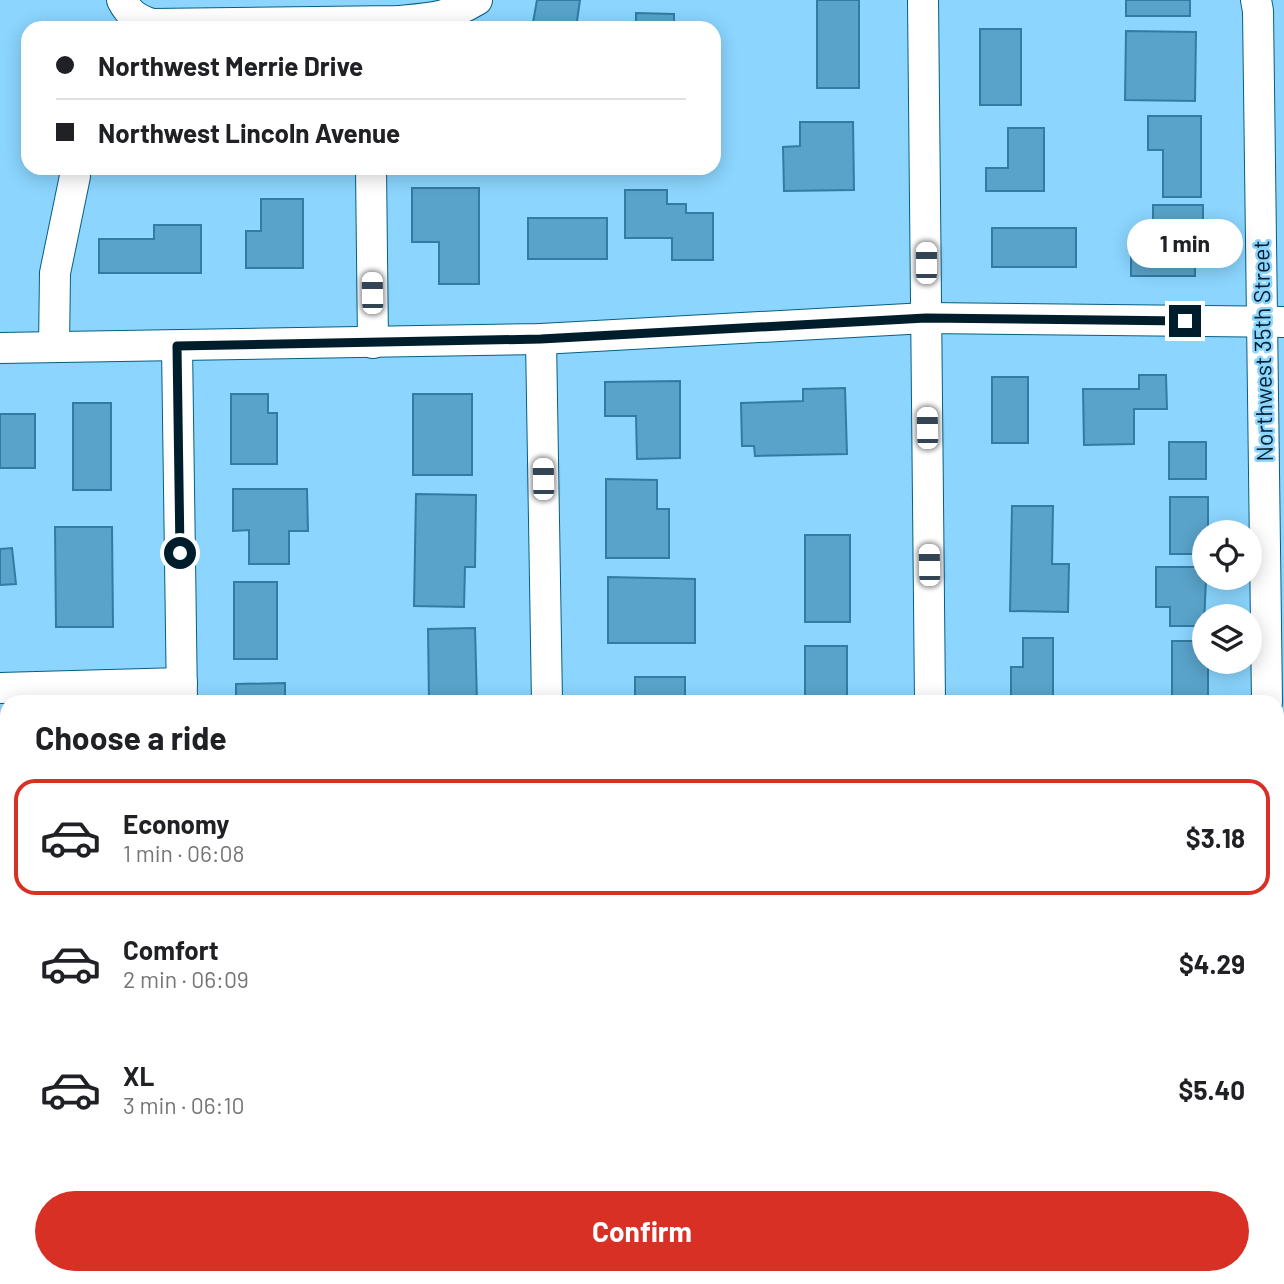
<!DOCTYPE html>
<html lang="en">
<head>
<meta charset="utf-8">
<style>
	:root { --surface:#fff; --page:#f2f2f2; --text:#202124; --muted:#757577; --line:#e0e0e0; --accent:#d93025 }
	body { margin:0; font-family:Barlow,sans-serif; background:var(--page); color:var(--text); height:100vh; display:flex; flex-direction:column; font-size:26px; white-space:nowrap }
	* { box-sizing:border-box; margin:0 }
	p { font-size:23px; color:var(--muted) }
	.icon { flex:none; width:38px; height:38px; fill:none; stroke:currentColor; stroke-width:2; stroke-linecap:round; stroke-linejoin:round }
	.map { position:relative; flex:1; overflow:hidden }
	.side { position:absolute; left:0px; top:695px; width:1284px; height:590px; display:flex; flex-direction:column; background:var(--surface); border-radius:21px 21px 0 0; box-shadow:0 4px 18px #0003 }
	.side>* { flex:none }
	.banner { position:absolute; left:21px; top:21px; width:700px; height:154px; border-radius:21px; box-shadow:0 4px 18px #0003; display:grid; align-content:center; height:154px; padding:0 35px; background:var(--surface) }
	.fabs { position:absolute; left:1192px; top:520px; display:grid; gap:14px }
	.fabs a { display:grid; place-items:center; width:70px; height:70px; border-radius:50%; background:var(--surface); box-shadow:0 4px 18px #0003; font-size:35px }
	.end { position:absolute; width:32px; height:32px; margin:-16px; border:9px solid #001d2c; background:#fff; box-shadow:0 0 0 4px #fff }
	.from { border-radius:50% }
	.bubble { position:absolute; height:49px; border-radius:24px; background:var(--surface); box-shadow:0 4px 18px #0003; font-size:23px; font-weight:700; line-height:49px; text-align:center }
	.car { position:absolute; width:21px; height:42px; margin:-21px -10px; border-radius:9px; box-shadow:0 0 5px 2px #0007; background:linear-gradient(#fff 24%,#345 0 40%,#fff 0 76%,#345 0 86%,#fff 0) }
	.banner b { display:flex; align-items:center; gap:24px; height:66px; font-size:26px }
	.banner b+b { border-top:2px solid var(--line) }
	.banner i { width:18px; height:18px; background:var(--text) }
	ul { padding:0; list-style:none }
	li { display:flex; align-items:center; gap:21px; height:116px; margin:0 14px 10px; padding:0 21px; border:4px solid transparent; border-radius:21px }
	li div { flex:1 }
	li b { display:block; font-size:26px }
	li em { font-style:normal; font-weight:700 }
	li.active { border-color:var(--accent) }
	li>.icon { width:63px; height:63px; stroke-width:1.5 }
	h2 { padding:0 35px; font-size:32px; line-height:84px }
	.primary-button { display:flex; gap:14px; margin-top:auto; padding:14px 35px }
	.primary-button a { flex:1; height:80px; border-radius:42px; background:var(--accent); color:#fff; font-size:28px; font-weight:700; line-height:80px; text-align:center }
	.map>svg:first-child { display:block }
	.building { fill:#59a3ca; stroke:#317ca2; stroke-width:2 }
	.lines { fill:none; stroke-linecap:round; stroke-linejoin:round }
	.minor-casing { stroke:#065f83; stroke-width:32 }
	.minor { stroke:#fff; stroke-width:30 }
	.route { stroke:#001d2c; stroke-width:9 }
	.labels { text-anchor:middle; stroke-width:5; stroke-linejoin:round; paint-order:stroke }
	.street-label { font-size:23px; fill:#001d2c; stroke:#8bd5fe }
</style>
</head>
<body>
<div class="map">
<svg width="1284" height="1284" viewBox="0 0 1284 1284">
	<rect width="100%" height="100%" fill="#8bd5fe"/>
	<g class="building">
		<path d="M537 0H580L576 28H532Z"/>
		<rect x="817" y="0" width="42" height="88"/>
		<rect x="1126" y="0" width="64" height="16"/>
		<path d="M636 13 674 14V28H636Z"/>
		<rect x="980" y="29" width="41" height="76"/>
		<path d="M1126 31 1196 32 1195 101 1125 100Z"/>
		<path d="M1148 116H1201V197H1163V150H1148Z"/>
		<path d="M800 122H853L854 190 784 191 783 147 800 146Z"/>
		<path d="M1008 128H1044V191H986V168H1008Z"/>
		<path d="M412 188H479V284H439V242H412Z"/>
		<path d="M625 190H667V204H686V213H713V260H672V238H625Z"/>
		<path d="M261 199H303V268H246V231H261Z"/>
		<path d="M1153 205H1203V237H1195V276H1131V237H1153Z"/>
		<rect x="528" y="218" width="79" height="41"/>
		<path d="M154 225H201V273H99V239H154Z"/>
		<rect x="992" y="228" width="84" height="39"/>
		<path d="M1139 375H1166L1167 409H1134V444L1084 445 1083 389H1139Z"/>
		<rect x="992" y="377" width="36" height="66"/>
		<path d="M680 381V458L637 459 636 416H605V382Z"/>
		<path d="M845 388 847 454 755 456 754 446H742L741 403 803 401V389Z"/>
		<path d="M231 394H268V413H277V464H231Z"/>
		<rect x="413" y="394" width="59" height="81"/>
		<rect x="73" y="403" width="38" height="87"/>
		<rect x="0" y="414" width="35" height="54"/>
		<rect x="1169" y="442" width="37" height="37"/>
		<path d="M606 479 657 480V509H669V558H606Z"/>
		<path d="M233 489H307L308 531H289V564H249V530L233 531Z"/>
		<path d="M416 494 476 495 475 567H465L464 607 414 606Z"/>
		<path d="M1170 497H1208V532H1204V554H1170Z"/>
		<path d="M1012 506H1053L1052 564H1069L1068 612 1010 611Z"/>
		<path d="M55 527H112L113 627H56Z"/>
		<rect x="805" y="535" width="45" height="87"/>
		<path d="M12 548 16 584 0 585V549Z"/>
		<path d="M1156 567H1204V578H1206L1204 626H1170V607H1156Z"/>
		<path d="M608 577 695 579V643H608Z"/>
		<rect x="234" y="582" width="43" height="77"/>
		<path d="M475 628 477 702H429L428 629Z"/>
		<path d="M1023 638H1053V702H1011V667H1023Z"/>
		<path d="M1172 641H1204V662H1208V702H1172Z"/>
		<rect x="805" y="646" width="42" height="56"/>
		<rect x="635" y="677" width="50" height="25"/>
		<path d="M285 683V702H236V684Z"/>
		<path d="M258 1278H311V1284H259Z"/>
		<path d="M423 1278H485L484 1284H423Z"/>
		<rect x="617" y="1278" width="48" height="6"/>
		<rect x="807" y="1278" width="47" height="6"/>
		<rect x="1017" y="1278" width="40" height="6"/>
		<rect x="1165" y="1278" width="35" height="6"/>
		<rect x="93" y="1281" width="38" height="3"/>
	</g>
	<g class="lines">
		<g class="minor-casing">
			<g id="minor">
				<path d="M122 0C129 14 138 20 152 24L397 21C431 18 447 18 477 0"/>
				<path d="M923 0 930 702"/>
				<path d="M1256 0 1258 11 1267 702"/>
				<path d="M371 168 373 343"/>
				<path d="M541 339 547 702"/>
				<path d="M177 346 182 702"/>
				<path d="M54 347 55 273 75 176"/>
				<path d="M0 348 541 339 926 318 1284 322"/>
				<path d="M0 688 182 683"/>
				<path d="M1278 1043H1284"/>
				<path d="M189 1278V1284"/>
				<path d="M556 1278V1284"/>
				<path d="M938 1278V1284"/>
				<path d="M1275 1278V1284"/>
			</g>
		</g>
		<use href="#minor" class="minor"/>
	</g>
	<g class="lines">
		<path class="route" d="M180 553 177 346 541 339 926 318 1185 321"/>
	</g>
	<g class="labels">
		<g class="street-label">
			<text transform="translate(1263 351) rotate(-91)" y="8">Northwest 35th Street</text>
		</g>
	</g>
</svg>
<div class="fabs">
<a><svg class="icon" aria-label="locate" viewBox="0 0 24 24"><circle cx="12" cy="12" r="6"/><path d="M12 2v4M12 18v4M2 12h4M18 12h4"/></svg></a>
<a><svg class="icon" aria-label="layers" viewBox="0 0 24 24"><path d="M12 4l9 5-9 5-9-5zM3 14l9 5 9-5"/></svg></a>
</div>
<i class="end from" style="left:180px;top:553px"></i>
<i class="end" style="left:1185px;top:321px"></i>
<div class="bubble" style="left:1127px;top:219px;width:116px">1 min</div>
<i class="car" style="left:926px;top:263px;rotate:0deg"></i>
<i class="car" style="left:372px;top:293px;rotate:359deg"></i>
<i class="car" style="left:927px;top:428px;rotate:359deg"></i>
<i class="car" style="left:543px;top:479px;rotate:359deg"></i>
<i class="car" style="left:929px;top:565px;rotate:359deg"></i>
<div class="banner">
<b><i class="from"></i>Northwest Merrie Drive</b>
<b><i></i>Northwest Lincoln Avenue</b>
</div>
<section class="side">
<h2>Choose a ride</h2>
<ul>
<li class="active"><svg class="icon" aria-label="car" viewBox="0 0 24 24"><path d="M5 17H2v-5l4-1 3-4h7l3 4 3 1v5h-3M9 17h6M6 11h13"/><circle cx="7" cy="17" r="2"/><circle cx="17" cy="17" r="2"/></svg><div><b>Economy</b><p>1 min · 06:08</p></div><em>$3.18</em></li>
<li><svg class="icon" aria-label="car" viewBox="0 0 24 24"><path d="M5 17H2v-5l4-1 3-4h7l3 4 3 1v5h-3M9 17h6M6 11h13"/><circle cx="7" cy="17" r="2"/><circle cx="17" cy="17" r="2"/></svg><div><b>Comfort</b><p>2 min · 06:09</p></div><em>$4.29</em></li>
<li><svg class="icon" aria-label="car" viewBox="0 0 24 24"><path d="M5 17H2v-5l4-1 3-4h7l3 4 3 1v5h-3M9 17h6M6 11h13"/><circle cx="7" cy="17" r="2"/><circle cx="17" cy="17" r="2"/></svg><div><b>XL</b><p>3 min · 06:10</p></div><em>$5.40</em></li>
</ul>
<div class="primary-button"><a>Confirm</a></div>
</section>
</div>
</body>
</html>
